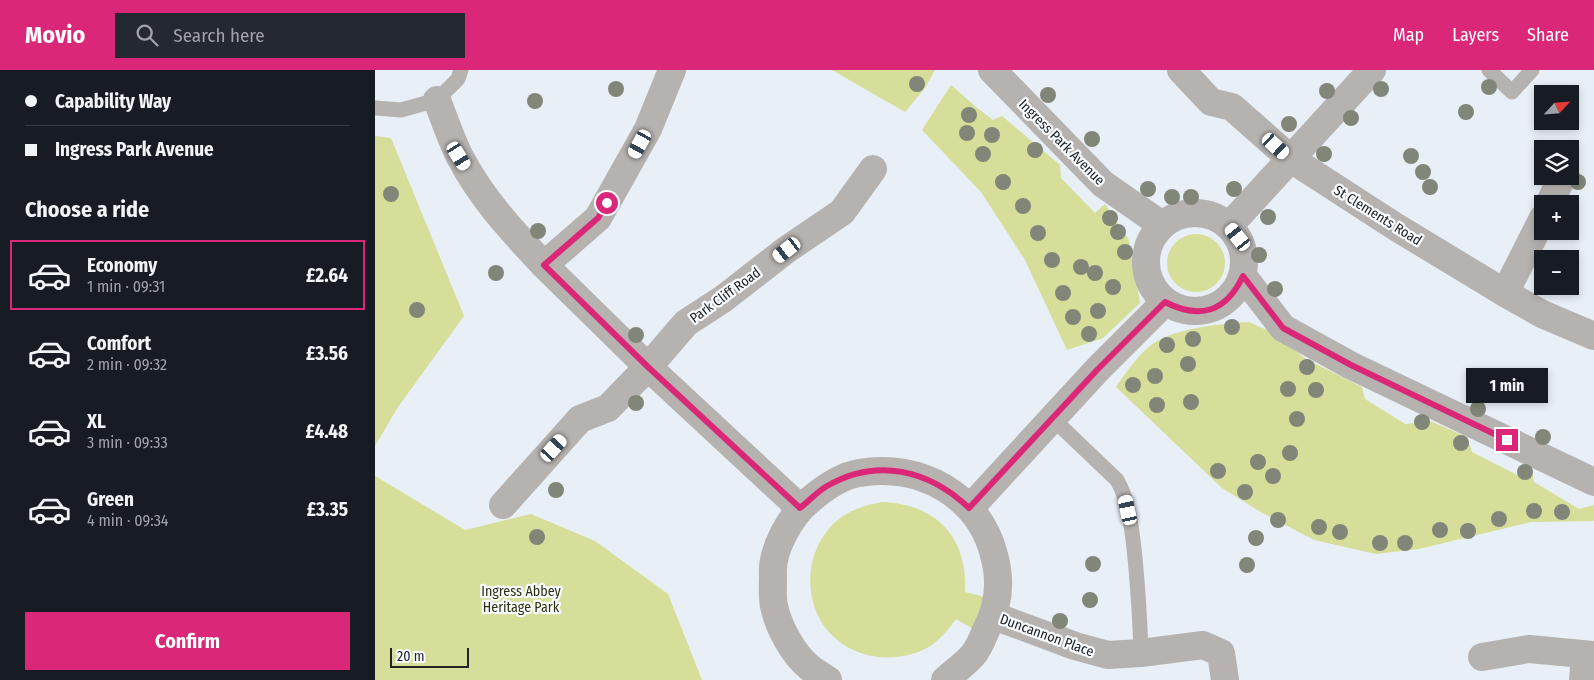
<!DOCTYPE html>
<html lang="en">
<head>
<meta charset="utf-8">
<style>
	:root { --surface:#171b24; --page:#242831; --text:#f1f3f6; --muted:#9ea1a6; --line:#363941; --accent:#db2777 }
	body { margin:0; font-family:"Fira Sans Condensed",sans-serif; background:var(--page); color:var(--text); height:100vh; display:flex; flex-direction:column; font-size:19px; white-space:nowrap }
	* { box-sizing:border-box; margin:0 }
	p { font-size:16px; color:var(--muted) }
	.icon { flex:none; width:28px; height:28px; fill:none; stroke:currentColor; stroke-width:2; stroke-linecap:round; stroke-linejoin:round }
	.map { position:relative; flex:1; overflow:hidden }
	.sheet { display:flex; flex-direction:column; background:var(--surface); width:375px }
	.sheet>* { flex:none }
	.top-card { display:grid; align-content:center; height:110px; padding:0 25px; background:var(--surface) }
	.needle { width:32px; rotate:64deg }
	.controls { position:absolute; left:1159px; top:15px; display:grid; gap:10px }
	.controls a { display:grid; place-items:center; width:45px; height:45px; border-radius:0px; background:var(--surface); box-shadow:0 2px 8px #0003; font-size:25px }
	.scale { position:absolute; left:15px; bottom:12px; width:79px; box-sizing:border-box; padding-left:5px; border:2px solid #222427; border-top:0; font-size:14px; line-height:18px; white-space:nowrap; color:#222427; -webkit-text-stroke:4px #f9fcff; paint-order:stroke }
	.end { position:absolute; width:22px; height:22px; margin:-11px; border:6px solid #db2777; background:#fff; box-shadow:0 0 0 2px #fff }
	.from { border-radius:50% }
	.bubble { position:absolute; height:35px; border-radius:0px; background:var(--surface); box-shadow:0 2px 8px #0003; font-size:16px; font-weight:700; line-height:35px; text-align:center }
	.car { position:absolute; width:15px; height:30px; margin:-15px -8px; border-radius:6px; box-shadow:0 0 4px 1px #0007; background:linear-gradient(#fff 24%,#345 0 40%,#fff 0 76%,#345 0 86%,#fff 0) }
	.top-card b { display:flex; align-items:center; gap:18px; height:48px; font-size:19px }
	.top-card b+b { border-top:1px solid var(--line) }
	.top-card i { width:12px; height:12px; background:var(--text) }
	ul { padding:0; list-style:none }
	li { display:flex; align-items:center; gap:15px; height:70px; margin:0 10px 8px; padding:0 15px; border:2px solid transparent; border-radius:0px }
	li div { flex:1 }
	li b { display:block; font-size:19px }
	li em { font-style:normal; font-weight:700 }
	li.active { border-color:var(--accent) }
	li>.icon { width:45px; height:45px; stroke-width:1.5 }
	h2 { padding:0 25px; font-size:22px; line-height:60px }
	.cta { display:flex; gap:10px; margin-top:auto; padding:10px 25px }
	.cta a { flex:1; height:58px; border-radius:0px; background:var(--accent); color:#fff; font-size:20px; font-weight:700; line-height:58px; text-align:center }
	header { display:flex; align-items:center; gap:30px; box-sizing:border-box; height:70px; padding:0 25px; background:var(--accent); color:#fff }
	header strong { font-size:24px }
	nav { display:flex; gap:28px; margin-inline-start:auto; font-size:18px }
	.search { width:350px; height:45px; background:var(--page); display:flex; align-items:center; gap:12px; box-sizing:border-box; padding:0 18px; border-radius:0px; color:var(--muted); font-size:19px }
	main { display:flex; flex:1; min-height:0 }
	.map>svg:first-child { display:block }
	.green { fill:#d6de99 }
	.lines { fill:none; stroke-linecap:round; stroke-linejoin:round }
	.service { stroke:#b6b2b0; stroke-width:15 }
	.minor { stroke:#b6b2b0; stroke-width:28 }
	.tree { fill:#818678 }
	.route { stroke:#db2777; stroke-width:6 }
	.labels { text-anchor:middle; stroke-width:4.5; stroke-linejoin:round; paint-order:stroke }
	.street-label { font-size:14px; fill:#222427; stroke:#f9fcff }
	.park-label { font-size:14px; fill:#2d3010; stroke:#f9fcff }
</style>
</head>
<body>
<header>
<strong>Movio</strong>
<div class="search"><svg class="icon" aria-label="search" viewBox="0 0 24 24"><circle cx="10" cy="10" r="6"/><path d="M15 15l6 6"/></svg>Search here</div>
<nav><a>Map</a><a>Layers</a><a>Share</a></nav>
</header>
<main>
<section class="sheet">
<div class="top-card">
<b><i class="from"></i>Capability Way</b>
<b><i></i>Ingress Park Avenue</b>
</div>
<h2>Choose a ride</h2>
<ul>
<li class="active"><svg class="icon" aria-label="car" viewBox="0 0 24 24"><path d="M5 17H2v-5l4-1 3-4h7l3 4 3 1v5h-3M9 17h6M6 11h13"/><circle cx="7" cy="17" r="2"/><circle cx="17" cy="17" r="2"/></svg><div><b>Economy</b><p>1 min · 09:31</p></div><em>£2.64</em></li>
<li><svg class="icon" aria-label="car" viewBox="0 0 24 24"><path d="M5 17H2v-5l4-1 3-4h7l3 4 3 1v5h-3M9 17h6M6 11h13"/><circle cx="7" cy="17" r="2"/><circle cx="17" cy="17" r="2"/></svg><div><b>Comfort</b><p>2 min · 09:32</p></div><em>£3.56</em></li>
<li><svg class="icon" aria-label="car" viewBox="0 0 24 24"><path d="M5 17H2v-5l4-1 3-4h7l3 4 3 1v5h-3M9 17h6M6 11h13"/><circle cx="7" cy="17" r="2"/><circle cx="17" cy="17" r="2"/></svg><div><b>XL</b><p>3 min · 09:33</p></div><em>£4.48</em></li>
<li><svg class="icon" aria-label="car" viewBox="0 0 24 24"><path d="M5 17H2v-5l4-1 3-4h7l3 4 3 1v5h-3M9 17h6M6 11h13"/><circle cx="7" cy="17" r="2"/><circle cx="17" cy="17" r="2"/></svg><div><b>Green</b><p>4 min · 09:34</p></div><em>£3.35</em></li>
</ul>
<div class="cta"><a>Confirm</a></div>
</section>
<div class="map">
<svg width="1219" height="610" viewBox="0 0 1219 610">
	<rect width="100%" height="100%" fill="#e8eff6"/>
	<g class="green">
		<path d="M457 0H560L550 18 530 42Z"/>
		<path d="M576 15 601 37 618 50 627 46 685 95 686 108 720 143 730 134 754 170 765 233 728 268 692 280 650 190 606 122 547 60Z"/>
		<path d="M0 66 16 68 89 246 23 337 0 376Z"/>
		<circle cx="821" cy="193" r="29"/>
		<path d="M874 252 898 263 931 289 987 317 990 329 1030 354 1055 351 1092 367 1097 382 1142 405 1151 395 1157 402 1159 412 1204 439 1219 435V451L1156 452 1044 479 1001 484 939 470 884 441 847 418 741 317C753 300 766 279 786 269 807 258 850 253 874 252Z"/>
		<path d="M0 406 90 460 156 444 220 471 293 524 327 610H0Z"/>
		<path d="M507 432C561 434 593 467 590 522L610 527 600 560 581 549C573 560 564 571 552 578 517 596 472 588 449 556 423 518 435 461 477 441 487 436 497 434 507 432Z"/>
	</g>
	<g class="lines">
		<g class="service">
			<path d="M1114 0 1137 22 1157 0"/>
			<path d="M0 38 26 40 62 30 83 9 86 0"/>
			<path d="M677 348 742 410C755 433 757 461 760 488 763 519 765 551 766 583"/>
		</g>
		<g class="minor">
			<path d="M617 0 728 114 787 155"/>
			<path d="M806 0 836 32 857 37 916 89 1021 157 1130 223 1167 244 1219 266"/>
			<path d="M62 30C69 48 76 69 85 87 107 129 137 161 169 195L223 148 273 59 297 0"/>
			<path d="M1174 134 1188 106"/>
			<circle cx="820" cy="192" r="49"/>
			<path d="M854 156 997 0"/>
			<path d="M169 195 273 297 425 438"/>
			<path d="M868 206 908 258 975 295 1219 412"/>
			<path d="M1130 223 1168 148"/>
			<path d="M128 435 205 349 233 338 273 297 311 253 348 229 411 180 467 142 498 99"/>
			<path d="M595 438 722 300 790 232"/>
			<path d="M619 546 700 576 733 585 766 583 828 575 846 583 850 610"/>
			<path d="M1107 587 1154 579 1219 585"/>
			<path d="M453 610C447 606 440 602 434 597 418 584 403 556 399 536 397 526 398 515 398 505 396 480 416 445 435 430 449 418 466 406 484 403 544 392 604 425 619 485 626 510 624 535 612 558 608 567 604 578 598 585 590 594 579 602 570 610"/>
			<path d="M1208 610 1210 585"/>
		</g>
	</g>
	<g class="tree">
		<circle cx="542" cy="14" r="8"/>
		<circle cx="1114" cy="17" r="8"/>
		<circle cx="241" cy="19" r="8"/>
		<circle cx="1006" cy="19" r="8"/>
		<circle cx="952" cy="21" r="8"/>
		<circle cx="673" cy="25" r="8"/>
		<circle cx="160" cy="31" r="8"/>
		<circle cx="1091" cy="42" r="8"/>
		<circle cx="594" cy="45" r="8"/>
		<circle cx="976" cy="48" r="8"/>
		<circle cx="914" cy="54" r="8"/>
		<circle cx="592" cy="63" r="8"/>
		<circle cx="617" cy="65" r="8"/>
		<circle cx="717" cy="69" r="8"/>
		<circle cx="660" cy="80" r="8"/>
		<circle cx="608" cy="84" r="8"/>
		<circle cx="949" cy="84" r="8"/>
		<circle cx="1036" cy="86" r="8"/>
		<circle cx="1048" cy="102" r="8"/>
		<circle cx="628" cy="112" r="8"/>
		<circle cx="1203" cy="112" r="8"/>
		<circle cx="1055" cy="117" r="8"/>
		<circle cx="773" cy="119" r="8"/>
		<circle cx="859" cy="119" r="8"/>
		<circle cx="16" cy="124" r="8"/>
		<circle cx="797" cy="127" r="8"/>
		<circle cx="816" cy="127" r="8"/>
		<circle cx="648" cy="136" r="8"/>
		<circle cx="893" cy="147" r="8"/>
		<circle cx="735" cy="148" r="8"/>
		<circle cx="163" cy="161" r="8"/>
		<circle cx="743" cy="162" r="8"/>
		<circle cx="663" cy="163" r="8"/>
		<circle cx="750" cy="182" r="8"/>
		<circle cx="884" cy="185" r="8"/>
		<circle cx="677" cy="190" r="8"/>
		<circle cx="706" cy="197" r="8"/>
		<circle cx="121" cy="203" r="8"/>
		<circle cx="720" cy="203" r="8"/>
		<circle cx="738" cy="217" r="8"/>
		<circle cx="900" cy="219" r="8"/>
		<circle cx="688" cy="223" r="8"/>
		<circle cx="42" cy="240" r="8"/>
		<circle cx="723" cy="241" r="8"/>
		<circle cx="698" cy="247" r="8"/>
		<circle cx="857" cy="257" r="8"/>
		<circle cx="714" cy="264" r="8"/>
		<circle cx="261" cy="265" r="8"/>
		<circle cx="818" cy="269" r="8"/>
		<circle cx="792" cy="275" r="8"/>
		<circle cx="813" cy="294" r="8"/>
		<circle cx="932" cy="297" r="8"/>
		<circle cx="780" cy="306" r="8"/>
		<circle cx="758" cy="315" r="8"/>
		<circle cx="913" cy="319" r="8"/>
		<circle cx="941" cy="320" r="8"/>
		<circle cx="816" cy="332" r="8"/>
		<circle cx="261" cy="333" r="8"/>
		<circle cx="782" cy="335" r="8"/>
		<circle cx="1103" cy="339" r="8"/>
		<circle cx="922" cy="349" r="8"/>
		<circle cx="1047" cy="352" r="8"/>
		<circle cx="1168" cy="367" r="8"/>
		<circle cx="1086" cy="373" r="8"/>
		<circle cx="915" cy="383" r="8"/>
		<circle cx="883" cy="392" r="8"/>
		<circle cx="843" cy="401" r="8"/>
		<circle cx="1150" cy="402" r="8"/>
		<circle cx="898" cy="406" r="8"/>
		<circle cx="181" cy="420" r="8"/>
		<circle cx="870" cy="422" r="8"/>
		<circle cx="1159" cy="441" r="8"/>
		<circle cx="1187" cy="442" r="8"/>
		<circle cx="1124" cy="449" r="8"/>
		<circle cx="903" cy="450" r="8"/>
		<circle cx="944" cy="457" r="8"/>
		<circle cx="1065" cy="460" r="8"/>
		<circle cx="1093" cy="461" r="8"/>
		<circle cx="965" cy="462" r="8"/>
		<circle cx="162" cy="467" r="8"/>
		<circle cx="881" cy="468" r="8"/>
		<circle cx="1005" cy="473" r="8"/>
		<circle cx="1030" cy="473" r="8"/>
		<circle cx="718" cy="494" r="8"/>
		<circle cx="872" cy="495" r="8"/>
		<circle cx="715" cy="530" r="8"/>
		<circle cx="685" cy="551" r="8"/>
	</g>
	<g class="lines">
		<path class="route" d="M232 133 223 148 169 195 273 297 425 438C434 431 443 421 452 416 502 387 554 400 594 438L722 300 790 232C825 250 851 242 868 206L908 258 976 295 1132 370"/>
	</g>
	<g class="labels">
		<g class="street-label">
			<text transform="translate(687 72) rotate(45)" y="5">Ingress Park Avenue</text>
			<text transform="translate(1003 145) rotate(32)" y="5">St Clements Road</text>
			<text transform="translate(350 225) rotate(-36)" y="5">Park Cliff Road</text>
			<text transform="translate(672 565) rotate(20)" y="5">Duncannon Place</text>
		</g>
		<g class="park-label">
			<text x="146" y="526">Ingress Abbey<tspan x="146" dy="16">Heritage Park</tspan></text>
		</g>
	</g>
</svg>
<div class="controls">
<a><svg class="needle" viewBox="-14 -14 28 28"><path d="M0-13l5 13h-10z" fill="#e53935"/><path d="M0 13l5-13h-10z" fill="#9ea1a6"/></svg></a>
<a><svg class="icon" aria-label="layers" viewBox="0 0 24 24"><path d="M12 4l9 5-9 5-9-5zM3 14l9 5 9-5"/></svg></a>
<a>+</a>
<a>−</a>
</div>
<div class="scale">20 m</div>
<i class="end from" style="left:232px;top:133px"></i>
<i class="end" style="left:1132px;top:370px"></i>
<div class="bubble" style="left:1091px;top:298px;width:82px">1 min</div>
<i class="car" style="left:265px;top:74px;rotate:209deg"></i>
<i class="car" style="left:901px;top:76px;rotate:132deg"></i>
<i class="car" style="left:84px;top:86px;rotate:148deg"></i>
<i class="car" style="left:863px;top:167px;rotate:321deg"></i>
<i class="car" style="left:412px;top:180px;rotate:232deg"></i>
<i class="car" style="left:179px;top:378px;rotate:42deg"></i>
<i class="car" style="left:753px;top:440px;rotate:348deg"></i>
</div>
</main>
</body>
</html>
